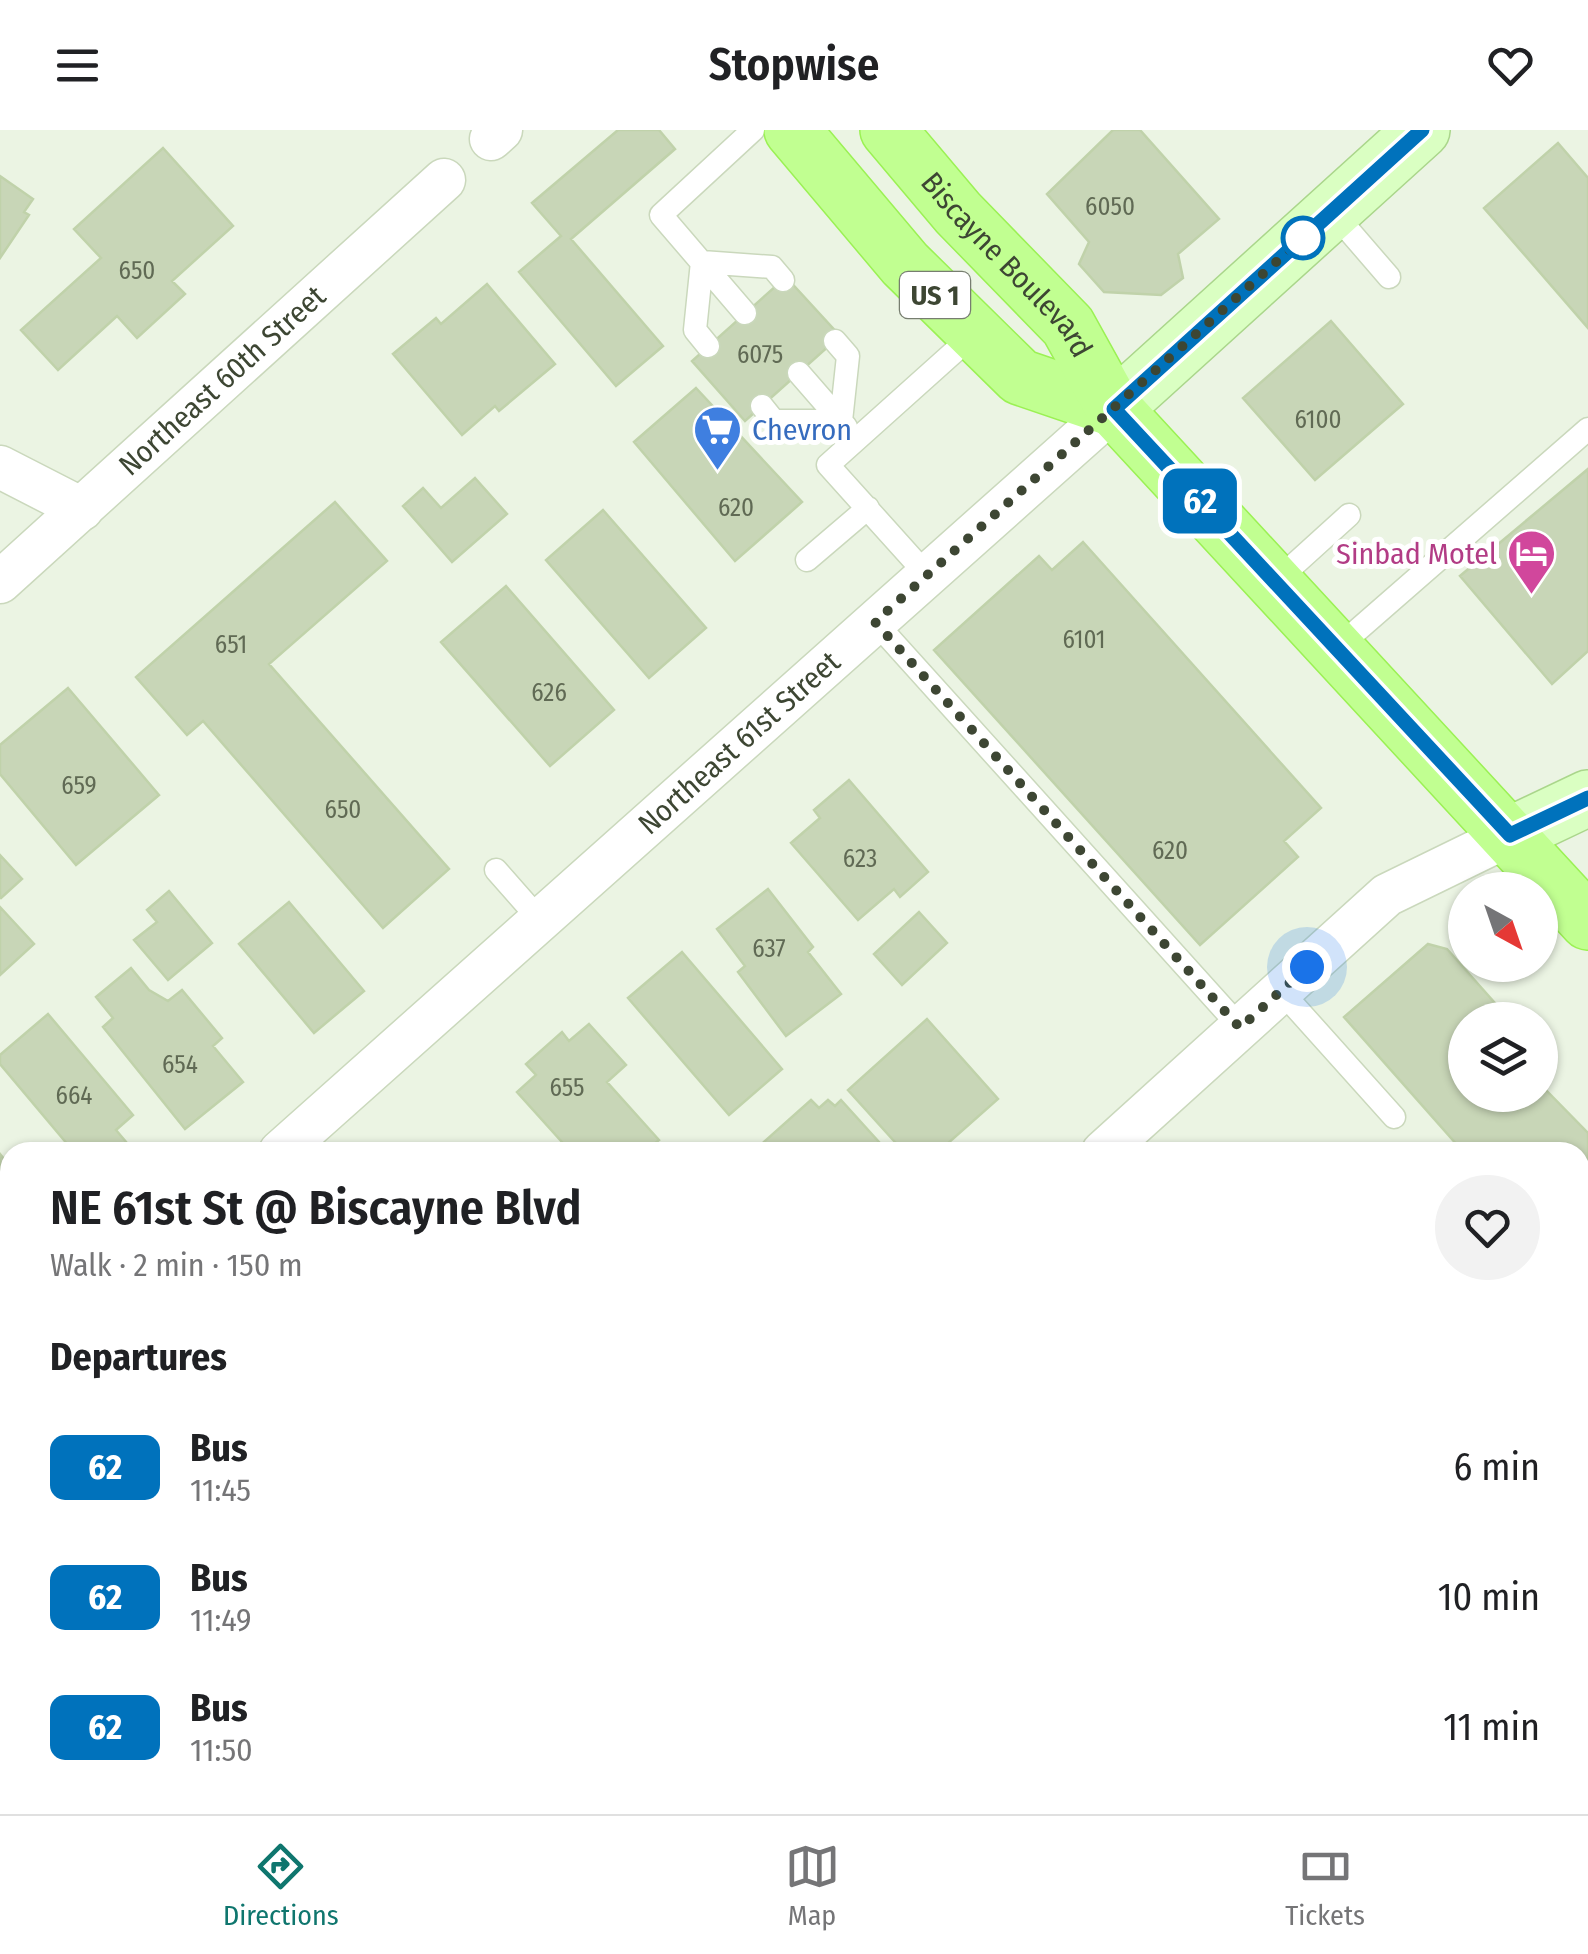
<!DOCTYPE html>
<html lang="en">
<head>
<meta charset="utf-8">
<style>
  :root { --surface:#fff; --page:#f2f2f2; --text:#202124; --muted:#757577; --line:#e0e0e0; --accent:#0f766e }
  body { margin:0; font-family:"Fira Sans Condensed",sans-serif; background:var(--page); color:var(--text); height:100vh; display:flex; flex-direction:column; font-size:38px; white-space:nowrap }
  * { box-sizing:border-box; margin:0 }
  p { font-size:32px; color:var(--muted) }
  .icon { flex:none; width:55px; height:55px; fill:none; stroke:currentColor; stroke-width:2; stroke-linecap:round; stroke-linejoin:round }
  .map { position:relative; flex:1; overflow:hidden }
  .details { position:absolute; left:0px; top:1012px; width:1590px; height:672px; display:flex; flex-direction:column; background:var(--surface); border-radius:30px 30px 0 0; box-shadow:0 2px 8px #0004 }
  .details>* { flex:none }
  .badge { padding:0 20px; border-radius:15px; font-size:35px; line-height:65px }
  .needle { width:65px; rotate:140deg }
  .controls { position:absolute; left:1448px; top:742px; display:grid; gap:20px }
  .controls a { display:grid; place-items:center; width:110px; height:110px; border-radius:50%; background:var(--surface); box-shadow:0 2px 8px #0004; font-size:50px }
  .you { position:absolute; width:50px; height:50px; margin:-25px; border:8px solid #fff; border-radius:50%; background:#1a73e8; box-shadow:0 0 0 15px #1a73e833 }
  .map>.badge { position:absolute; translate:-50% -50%; box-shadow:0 0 0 5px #fff }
  h2 { padding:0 50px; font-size:38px; line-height:90px }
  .round { display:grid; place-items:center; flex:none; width:105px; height:105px; border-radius:52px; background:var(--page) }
  .overview { display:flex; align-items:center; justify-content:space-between; height:170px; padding:0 50px }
  h1 { font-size:48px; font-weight:600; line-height:75px }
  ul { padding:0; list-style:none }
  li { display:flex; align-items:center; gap:30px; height:130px; padding:0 50px }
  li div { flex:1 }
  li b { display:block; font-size:38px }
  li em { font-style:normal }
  li .badge { min-width:110px; font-weight:700; text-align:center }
  header { display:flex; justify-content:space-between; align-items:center; height:130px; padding:0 50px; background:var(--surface); font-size:45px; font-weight:600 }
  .menu { display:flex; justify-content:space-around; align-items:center; height:140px; border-top:2px solid var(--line); background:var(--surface); font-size:28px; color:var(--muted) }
  .menu a { display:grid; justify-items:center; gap:5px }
  .menu .current { color:var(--accent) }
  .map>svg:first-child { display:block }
  .building { fill:#c8d6b7; stroke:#c0d2aa; stroke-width:2.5 }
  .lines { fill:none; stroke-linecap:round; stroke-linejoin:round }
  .service-casing { stroke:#cad8bc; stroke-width:25 }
  .minor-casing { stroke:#cad8bc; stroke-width:45 }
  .secondary-casing { stroke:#aad68b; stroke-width:58 }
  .primary-casing { stroke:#9bf154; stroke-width:58 }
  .service { stroke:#fff; stroke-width:22 }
  .minor { stroke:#fff; stroke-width:42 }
  .secondary { stroke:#daffc2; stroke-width:55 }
  .primary { stroke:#c1ff91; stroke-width:55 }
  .line-casing { stroke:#fff; stroke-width:22 }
  .line { stroke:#0072bc; stroke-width:15 }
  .walk { stroke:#3d4633; stroke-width:10; stroke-dasharray:0 18 }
  .stop-dot { fill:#fff; stroke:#0072bc; stroke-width:5 }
  .labels { text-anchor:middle; stroke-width:10; stroke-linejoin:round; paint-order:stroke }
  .number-label { font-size:25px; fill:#606a54 }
  .shield { fill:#fff; stroke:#777e70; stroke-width:2.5 }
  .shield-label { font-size:28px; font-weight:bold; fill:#3d4633 }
  .street-label { font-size:30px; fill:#3d4633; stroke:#fff }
  .shop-label { font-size:30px; fill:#366cbe; stroke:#fff; text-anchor:start }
  .hotel-label { font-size:30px; fill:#b23c85; stroke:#fff; text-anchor:end }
</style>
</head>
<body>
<header><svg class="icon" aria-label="menu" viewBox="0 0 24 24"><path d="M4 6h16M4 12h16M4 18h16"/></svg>Stopwise<svg class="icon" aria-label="heart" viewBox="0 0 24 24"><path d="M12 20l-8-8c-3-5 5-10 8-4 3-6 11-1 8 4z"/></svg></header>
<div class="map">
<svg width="1588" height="1684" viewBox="0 0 1588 1684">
  <rect width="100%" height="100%" fill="#ebf4e3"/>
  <path class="building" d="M618,0H659L675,19L571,109L663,216L616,256L519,142L561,106L532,73Z
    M1113,0H1140L1219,89L1178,124L1183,148L1161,165L1104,162L1079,134L1089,112L1047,64Z
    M1558,13L1588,48V198L1484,78Z
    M163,18L233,96L172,151L185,164L137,208L117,186L58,240L21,200L101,128L74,99Z
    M0,46L33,69L24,82L29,85L0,128Z
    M786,147L840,206L745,291L692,231Z
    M487,154L555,234L499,281L495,276L462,305L393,224L436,188L441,194Z
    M1331,191L1403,274L1315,350L1243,268Z
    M696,258L802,372L735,431L634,312Z
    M1588,339V521L1552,554L1460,446Z
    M475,348L507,384L452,432L403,376L423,358L441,378Z
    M335,372L387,431L269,534L449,739L383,798L203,591L187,605L136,547Z
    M603,380L706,498L649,548L546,430Z
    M1083,412L1321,678L1284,711L1298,727L1200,815L934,520L1039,426L1052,440Z
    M506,456L614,580L550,636L441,512Z
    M68,558L159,665L76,735L0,644V615Z
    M849,650L928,742L900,767L894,759L858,790L791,713L820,688L814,680Z
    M0,725L22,749L1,768L0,767Z
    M768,759L813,817L808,822L841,864L786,906L738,842L745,836L717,799Z
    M169,761L212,813L168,850L134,810L157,792L147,780Z
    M289,772L364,861L314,903L239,814Z
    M0,777L34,814L0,845Z
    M919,782L947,813L902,855L874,824Z
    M1428,814L1447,819L1510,890H1465V965H1540V954L1588,1003V1182L1580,1173V1022H1451L1458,1016L1344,887Z
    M682,822L782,939L729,985L628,868Z
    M131,838L149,860L168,871L182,860L222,908L213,916L243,952L185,999L103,897L113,888L96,867Z
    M48,884L133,985L116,1000L127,1013L116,1022H74L0,934V925Z
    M927,889L998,969L938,1022H904L848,960Z
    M589,894L626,935L607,952L659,1010L644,1022H571L517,962L536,945L526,934L562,902L569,911Z
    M1540,924L1553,940L1540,952Z
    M811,970L819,978L828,970L835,976L841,970L888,1022H759L756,1019Z
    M0,1024L10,1036V1139L0,1126Z
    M10,1438V1515L0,1524V1446Z
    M130,1675H145L153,1684H120Z
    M764,1675H898L906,1684H764Z"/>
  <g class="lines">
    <defs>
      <path id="service" d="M1332,81L1389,147
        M745,183L661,85L753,0
        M708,216L695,200L702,132L772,137L783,150
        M799,243L846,297
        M762,276L774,291H841L848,226L835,211
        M807,430L868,378
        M927,445L828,335L973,205
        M1275,452L1349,385
        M875,492L1241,898
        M1337,518L1588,299
        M496,740L540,790
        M1281,861L1394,987
        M1073,1680L1077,1684"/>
      <g id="minor">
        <path d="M491,9L501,0"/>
        <path d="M0,337L82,379"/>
        <path id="s1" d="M0,452L444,50"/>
        <path id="s2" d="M280,1022L1114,279"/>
        <path d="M1103,1022L1387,765L1510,705"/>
        <path d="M0,1272L10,1263"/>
        <path d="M1580,1408L1588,1401"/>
        <path d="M352,1684L363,1675"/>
        <path d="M1265,1684L1274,1675"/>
      </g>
      <path id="secondary" d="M1114,279L1422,0
        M1510,705L1588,668"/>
      <g id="primary">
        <path d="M792,0L905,134L1020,247L1114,279"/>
        <path id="s3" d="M888,0L958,83L1068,196L1114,279L1588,792"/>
      </g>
    </defs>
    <use href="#service" class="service-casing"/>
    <use href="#minor" class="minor-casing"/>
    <use href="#secondary" class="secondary-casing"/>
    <use href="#primary" class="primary-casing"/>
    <use href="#service" class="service"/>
    <use href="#minor" class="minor"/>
    <use href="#secondary" class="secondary"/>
    <use href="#primary" class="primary"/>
  </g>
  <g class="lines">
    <defs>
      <path id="line" d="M1422,0L1114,279L1510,705L1588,668"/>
    </defs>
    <use href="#line" class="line-casing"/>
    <use href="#line" class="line"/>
    <path class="walk" d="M1303,108L875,492L1240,898L1307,837"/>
  </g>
  <defs>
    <symbol id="supermarket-pin" viewBox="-11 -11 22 30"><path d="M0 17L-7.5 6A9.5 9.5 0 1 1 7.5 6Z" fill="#3f7fe0" stroke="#fff"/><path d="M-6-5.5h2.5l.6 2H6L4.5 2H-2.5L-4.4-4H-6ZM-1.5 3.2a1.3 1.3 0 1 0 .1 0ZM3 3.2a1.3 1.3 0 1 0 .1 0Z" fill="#fff"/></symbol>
    <symbol id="hotel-pin" viewBox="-11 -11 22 30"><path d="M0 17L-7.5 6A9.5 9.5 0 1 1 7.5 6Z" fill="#d1479c" stroke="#fff"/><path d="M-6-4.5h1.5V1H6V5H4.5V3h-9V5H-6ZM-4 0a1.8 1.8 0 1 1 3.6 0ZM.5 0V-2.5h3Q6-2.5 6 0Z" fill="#fff"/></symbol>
  </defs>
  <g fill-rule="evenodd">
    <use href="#supermarket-pin" x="690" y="272" width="55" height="75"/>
    <use href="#hotel-pin" x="1504" y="396" width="55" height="75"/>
  </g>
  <circle class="stop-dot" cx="1303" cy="108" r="20"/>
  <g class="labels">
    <g class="number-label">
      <text x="1110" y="85">6050</text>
      <text x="137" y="149">650</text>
      <text x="760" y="233">6075</text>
      <text x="1318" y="298">6100</text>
      <text x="736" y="386">620</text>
      <text x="1084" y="518">6101</text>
      <text x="231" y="523">651</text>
      <text x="549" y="571">626</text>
      <text x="79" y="664">659</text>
      <text x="343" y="688">650</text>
      <text x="1170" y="729">620</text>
      <text x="860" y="737">623</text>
      <text x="769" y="827">637</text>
      <text x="180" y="943">654</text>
      <text x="567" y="966">655</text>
      <text x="74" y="974">664</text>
    </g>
    <rect class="shield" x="900" y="142" width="70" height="46" rx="8"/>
    <g class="shield-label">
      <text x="935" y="175">US 1</text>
    </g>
    <g class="street-label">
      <text dy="10" stroke="none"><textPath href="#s3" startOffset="180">Biscayne Boulevard</textPath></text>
      <text dy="10" stroke="none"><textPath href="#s1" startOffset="300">Northeast 60th Street</textPath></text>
      <text dy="10" stroke="none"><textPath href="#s2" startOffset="615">Northeast 61st Street</textPath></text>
    </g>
    <g class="shop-label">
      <text x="752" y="310">Chevron</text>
    </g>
    <g class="hotel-label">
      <text x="1497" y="434">Sinbad Motel</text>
    </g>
  </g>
</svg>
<div class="controls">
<a><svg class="needle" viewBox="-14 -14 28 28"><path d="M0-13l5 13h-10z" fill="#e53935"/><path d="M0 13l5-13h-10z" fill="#757577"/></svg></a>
<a><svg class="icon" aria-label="layers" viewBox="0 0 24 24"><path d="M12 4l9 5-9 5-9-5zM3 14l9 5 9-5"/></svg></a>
</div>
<div class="you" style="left:1307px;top:837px"></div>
<b class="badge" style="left:1200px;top:371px;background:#0072bc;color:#fff">62</b>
<section class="details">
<div class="overview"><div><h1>NE 61st St @ Biscayne Blvd</h1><p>Walk · 2 min · 150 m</p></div><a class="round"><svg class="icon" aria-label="heart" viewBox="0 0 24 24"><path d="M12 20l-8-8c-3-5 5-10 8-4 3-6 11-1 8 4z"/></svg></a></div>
<h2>Departures</h2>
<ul>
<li><span class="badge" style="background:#0072bc;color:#fff">62</span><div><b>Bus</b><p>11:45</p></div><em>6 min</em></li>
<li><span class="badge" style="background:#0072bc;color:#fff">62</span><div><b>Bus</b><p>11:49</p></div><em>10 min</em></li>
<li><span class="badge" style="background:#0072bc;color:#fff">62</span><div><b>Bus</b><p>11:50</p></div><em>11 min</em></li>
</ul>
</section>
</div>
<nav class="menu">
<a class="current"><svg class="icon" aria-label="directions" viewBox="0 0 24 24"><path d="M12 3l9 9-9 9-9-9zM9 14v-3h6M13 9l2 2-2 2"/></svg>Directions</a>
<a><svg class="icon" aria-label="map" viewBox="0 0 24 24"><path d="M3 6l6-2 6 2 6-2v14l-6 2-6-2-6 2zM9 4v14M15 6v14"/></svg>Map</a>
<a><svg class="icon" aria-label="tickets" viewBox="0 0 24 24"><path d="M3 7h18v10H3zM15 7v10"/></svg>Tickets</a>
</nav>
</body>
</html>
